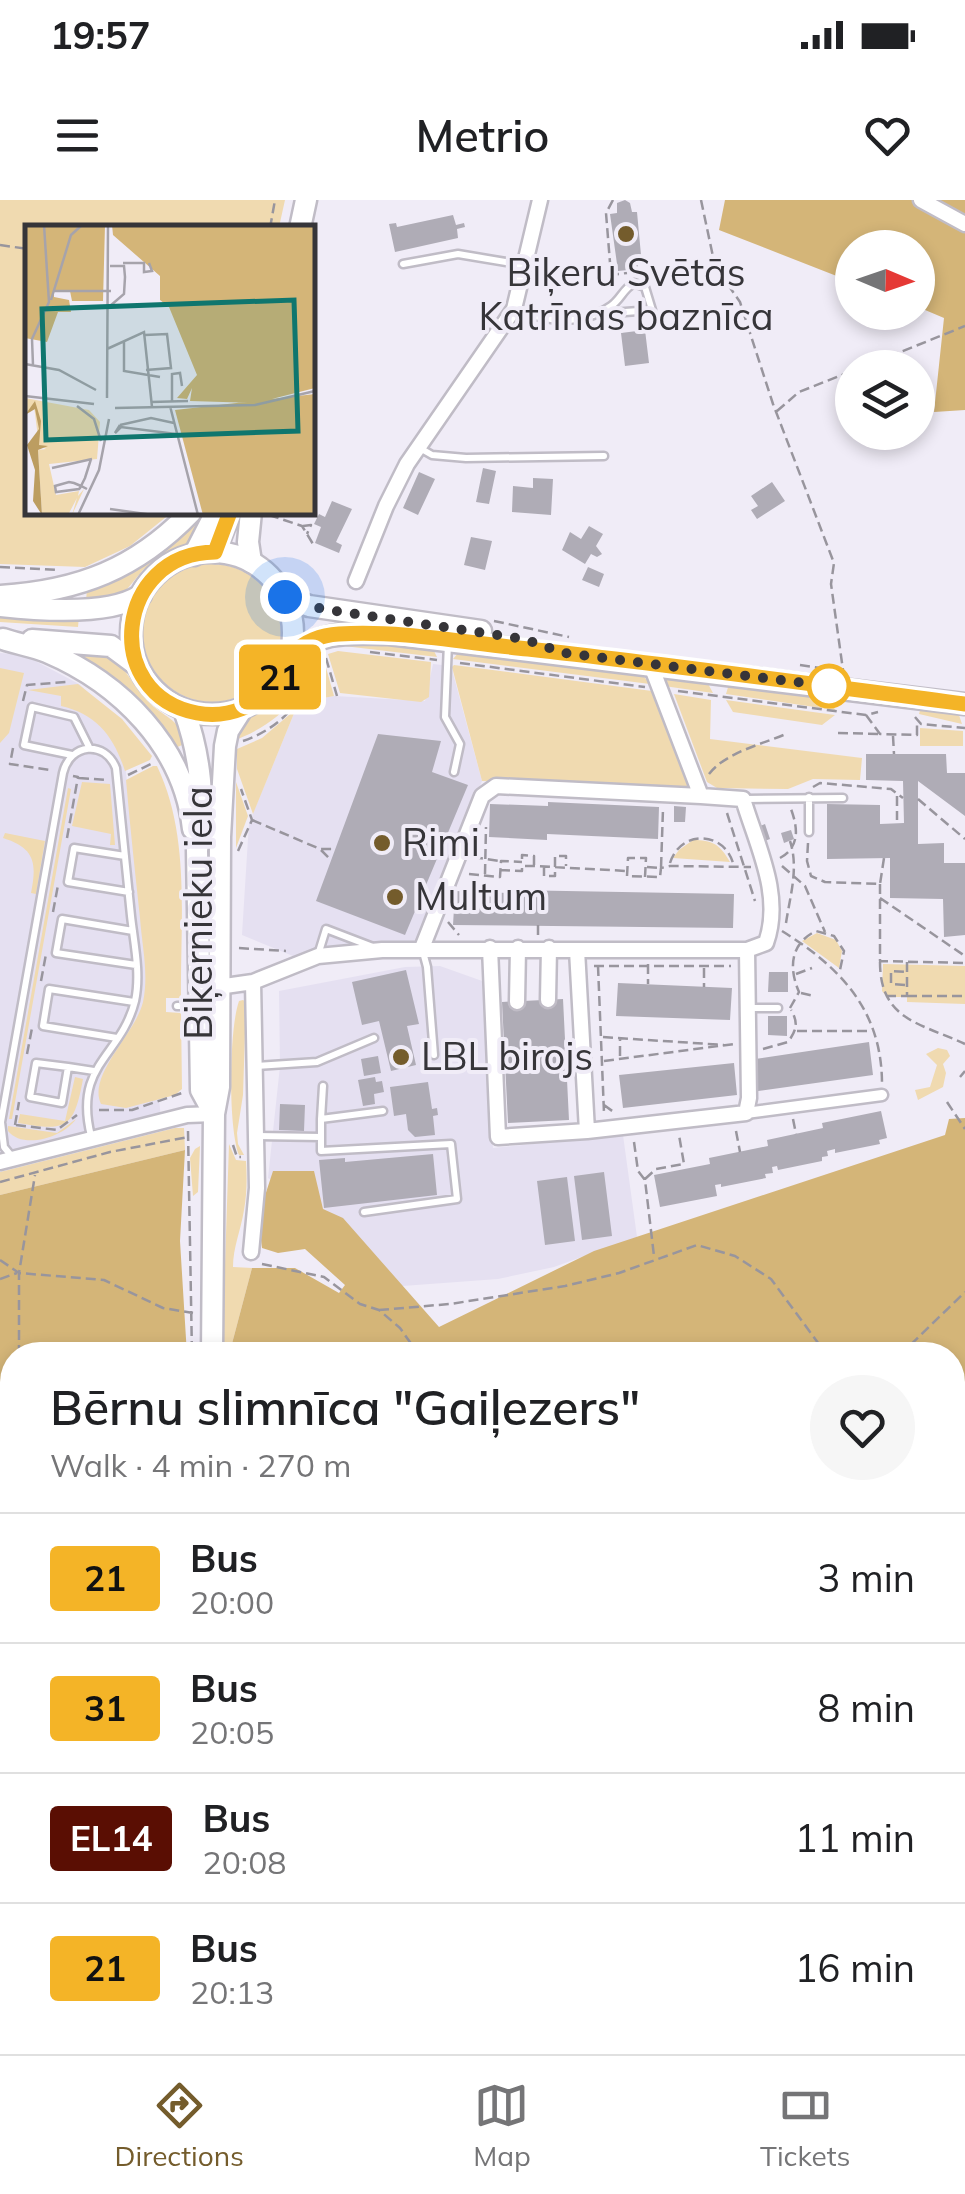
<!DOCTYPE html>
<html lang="en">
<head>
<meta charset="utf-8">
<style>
  :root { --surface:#fff; --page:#f6f6f6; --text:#202124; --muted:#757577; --line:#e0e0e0; --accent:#745c2c }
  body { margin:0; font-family:Mulish,sans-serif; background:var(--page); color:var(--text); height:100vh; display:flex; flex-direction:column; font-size:38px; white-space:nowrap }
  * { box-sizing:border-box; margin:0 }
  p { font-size:32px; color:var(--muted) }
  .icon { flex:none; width:55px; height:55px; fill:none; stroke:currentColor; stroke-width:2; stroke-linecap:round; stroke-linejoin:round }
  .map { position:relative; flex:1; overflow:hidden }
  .side { position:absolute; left:0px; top:1142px; width:965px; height:712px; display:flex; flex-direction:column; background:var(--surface); border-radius:40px 40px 0 0; box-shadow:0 5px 15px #0003 }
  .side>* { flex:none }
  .badge { padding:0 20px; border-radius:8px; font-size:35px; line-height:65px }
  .needle { width:65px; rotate:92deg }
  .buttons { position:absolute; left:835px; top:30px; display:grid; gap:20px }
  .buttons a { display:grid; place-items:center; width:100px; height:100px; border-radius:50%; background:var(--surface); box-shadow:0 5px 15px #0003; font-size:50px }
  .you { position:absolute; width:50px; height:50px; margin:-25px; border:8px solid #fff; border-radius:50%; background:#1a73e8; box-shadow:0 0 0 15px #1a73e833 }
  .map>.badge { position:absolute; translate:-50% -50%; box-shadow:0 0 0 5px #fff }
  .round { display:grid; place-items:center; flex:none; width:105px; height:105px; border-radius:52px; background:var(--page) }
  .overview { display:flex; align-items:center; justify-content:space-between; height:170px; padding:0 50px }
  h1 { font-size:48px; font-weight:600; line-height:75px }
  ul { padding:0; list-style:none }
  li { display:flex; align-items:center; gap:30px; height:130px; padding:0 50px; border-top:2px solid var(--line) }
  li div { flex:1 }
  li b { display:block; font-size:38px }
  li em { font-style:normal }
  li .badge { min-width:110px; font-weight:700; text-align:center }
  .status { display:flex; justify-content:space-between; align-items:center; height:70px; padding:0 50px; background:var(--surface); direction:ltr }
  .status svg { height:28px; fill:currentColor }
  header { display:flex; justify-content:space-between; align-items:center; height:130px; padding:0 50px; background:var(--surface); font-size:45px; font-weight:600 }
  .tabs { display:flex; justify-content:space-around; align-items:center; height:140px; border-top:2px solid var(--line); background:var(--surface); font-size:28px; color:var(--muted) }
  .tabs a { display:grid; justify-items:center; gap:5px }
  .tabs .active { color:var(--accent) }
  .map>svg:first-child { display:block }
  .built { fill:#e5e0f1 }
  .green { fill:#f0dab0 }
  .forest { fill:#d4b578 }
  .building { fill:#afacb6 }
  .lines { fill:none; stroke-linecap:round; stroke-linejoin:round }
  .service-casing { stroke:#c0bcc6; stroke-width:11 }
  .pedestrian-casing { stroke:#c0bcc6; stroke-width:15 }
  .minor-casing { stroke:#c0bcc6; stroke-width:19 }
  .secondary-casing { stroke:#c0bcc6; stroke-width:25 }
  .primary-casing { stroke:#c0bcc6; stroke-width:25 }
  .path { stroke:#98959d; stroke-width:2.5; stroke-dasharray:10 5; stroke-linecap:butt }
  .service { stroke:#fff; stroke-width:6 }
  .pedestrian { stroke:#fff; stroke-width:10 }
  .minor { stroke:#fff; stroke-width:14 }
  .secondary { stroke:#fff; stroke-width:20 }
  .primary { stroke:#fff; stroke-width:20 }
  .line-casing { stroke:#fff; stroke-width:22 }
  .line { stroke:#f4b427; stroke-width:15 }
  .walk { stroke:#363539; stroke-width:10; stroke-dasharray:0 18 }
  .poi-dot { fill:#745c2c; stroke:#f0ecf7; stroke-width:4 }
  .stop-dot { fill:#fff; stroke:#f4b427; stroke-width:5 }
  .labels { text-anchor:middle; stroke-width:8; stroke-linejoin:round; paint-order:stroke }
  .poi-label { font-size:38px; fill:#363539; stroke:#f0ecf7; text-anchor:start }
  .street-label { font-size:38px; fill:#363539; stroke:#f0ecf7 }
  .inset-road { fill:none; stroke:#a6a3ab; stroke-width:2.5 }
  .view { fill:#0f766e; fill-opacity:0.15; stroke:#0f766e; stroke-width:5 }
  .inset-edge { fill:none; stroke:#363539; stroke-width:5 }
</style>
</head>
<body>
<div class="status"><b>19:57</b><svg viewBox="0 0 49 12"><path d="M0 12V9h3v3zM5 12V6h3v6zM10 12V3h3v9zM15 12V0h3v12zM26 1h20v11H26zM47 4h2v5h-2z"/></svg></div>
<header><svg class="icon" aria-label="menu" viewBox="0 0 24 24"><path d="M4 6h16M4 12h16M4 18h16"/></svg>Metrio<svg class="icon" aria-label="heart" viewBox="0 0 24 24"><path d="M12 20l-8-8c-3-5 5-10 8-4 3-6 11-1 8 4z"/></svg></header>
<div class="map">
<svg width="965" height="1854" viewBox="0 0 965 1854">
  <rect width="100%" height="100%" fill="#f0ecf7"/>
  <path class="built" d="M0,453L24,455L79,484L121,523L162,928L0,970Z
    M433,464L451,466L482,581L416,744L293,756L242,735L249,623L295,511L313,500L334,496L425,501Z
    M440,766L485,782L493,948L623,935L637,1037L554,1067L498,1079L389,1087L316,1005L268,978L280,866L279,791L405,767Z"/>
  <path class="green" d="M0,0H285L279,27L28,28V312L171,313L130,346L85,367L0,364Z
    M201,313H212L196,341L162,356L143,370L123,394L86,401L87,389L169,344Z
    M143 433a69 69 0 1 1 138 0a69 69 0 1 1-138 0Z
    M0,412L79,416L78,427L0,422Z
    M334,439L432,447L437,457L327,444Z
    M317,444C307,496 279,524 230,542L243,521L276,501L292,483L302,460Z
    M85,449C120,450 124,474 144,497C162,518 173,513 189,542L173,549L84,462Z
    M338,451L431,462L429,497L421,502L340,493L328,454Z
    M459,452L640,472L650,484L453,459Z
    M323,457L334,496L313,500L295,511L253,614L237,569V549L262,538L296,509Z
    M454,465L652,491L688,586L685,588L482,581L452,467Z
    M0,468L24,473L9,533L0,543Z
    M666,476L706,480L713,493L664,486Z
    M78,484L122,519L152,556L150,560L125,571C114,537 97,514 61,506V496L28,490Z
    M729,484L825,495L831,499L835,510L726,494Z
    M674,494L711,500L710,539L862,558L860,580L813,579L788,589L717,588L707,582Z
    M726,500L835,515L822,525L733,512Z
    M921,507L958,512L962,524L919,514Z
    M920,528L963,531V546H920Z
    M153,566H157C191,637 180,722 181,798H166V812L181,813L182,889L175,895L126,908L101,904C87,875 136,833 143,802C149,774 142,746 140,718C135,672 130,626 126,580Z
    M82,582L110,584L115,645H110L111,634L72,626Z
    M236,582L248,616L236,648Z
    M68,588L71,589L12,919H9Z
    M5,633L45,641L36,694L31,693C37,663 35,648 3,638Z
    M693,640C712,640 720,644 730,662L673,658L679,650Z
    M817,733L836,740L842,751L839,768L802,741Z
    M883,764L965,766V804L907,802V797H887L882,791Z
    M243,800L246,802L243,895L237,933L238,944L244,955H239C228,928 229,829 239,801Z
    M938,848L947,850L950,856L943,864L946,873L943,887L918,900L915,890L930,887L937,865L926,854Z
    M75,877L83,879C74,928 67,932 18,923L20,914L65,921Z
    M76,919C64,937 23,950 8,931V926L57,933Z
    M175,928H184L185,950L0,995V972Z
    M229,944L236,960L246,961C247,977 247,994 244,1010C241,1030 233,1047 233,1067L252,1068L229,1155H222Z
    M200,946L198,992L193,996L190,958L195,949Z"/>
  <path class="forest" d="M725,0H965V210L934,212L944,118L918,107V48H852V82L719,30Z
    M965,918V1854H282L279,1843L952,1842V1155H229L252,1068H295L339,1093L345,1085L305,1049L278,1053L262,1048L258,1017L273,971H314L323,1009L343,1018L439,1127L594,1051L945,935L949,919Z
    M185,950L180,1041L187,1155H12V1842L241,1843L243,1854H0V995Z"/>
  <path class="building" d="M625,0L630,3L632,12H637L641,55H637L638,69L618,71L610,14L617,13V3Z
    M453,15L456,25L464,23L465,27L457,29L458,38L395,52L389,24L396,23L397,27Z
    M645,130L649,163L625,166L621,133Z
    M483,268L496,271L489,304L476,302Z
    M419,272L435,279L418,315L403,308Z
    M533,278L553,279L551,315L512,312L513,286L533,288Z
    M772,282L785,301L757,319L751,310L758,306L751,296Z
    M332,301L352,309L336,342L342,345L339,353L315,343L321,327L314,324L319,314L325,317Z
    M589,326L603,334L596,346L602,354L597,357L591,354L585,364L562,350L570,332L581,339Z
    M471,337L492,341L485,370L464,365Z
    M588,367L604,374L599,387L582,380Z
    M378,534L441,541L432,572L468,585L405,735L316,701Z
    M866,554H946L947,573H965V616L918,581V644L944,643V663H965V735L944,737L943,699L890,698V658L827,659V604L880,605V624L904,623L903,581L866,580Z
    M548,602L659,607L658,639L547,634V640L489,637L490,604L548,606Z
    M674,606L686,607L685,622H674Z
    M765,624L770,639L762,642L757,627Z
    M791,630L794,639L784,643L781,633Z
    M510,690L734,694L733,728L453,725L455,691L509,693Z
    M406,770L419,824L407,826L416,865L391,871L379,821L362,825L352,782Z
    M769,772H788V792H768Z
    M618,783L732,788L730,820L616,816Z
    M563,799L569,920L508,923L502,802Z
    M768,816H787V836L768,835Z
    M869,842L873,875L758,891L755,859Z
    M378,856L381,873L364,876L361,859Z
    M734,863L737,895L623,908L619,875Z
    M375,877L376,882L382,881L384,892L374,894L375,904L363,906L358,880Z
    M428,882L432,909L437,908L438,915L433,916L435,935L415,937L408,930L406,914L394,916L390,887Z
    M280,904L305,905L304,931L279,930Z
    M881,911L887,938L879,940L880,944L835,953V949L827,951L828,956L822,957V961L778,970L777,966L772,967L773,973L765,974L766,978L721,987V984L715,985L717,996L660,1007L654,975L710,964L709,958L768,946L767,940L823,928L822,923Z
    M433,954L437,995L324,1008L319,960L345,958V962Z
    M604,972L612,1036L582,1040L574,976Z
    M567,977L575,1041L545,1045L537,981Z"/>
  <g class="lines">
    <defs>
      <path id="service" d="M403,64L458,54L524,65
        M515,109C545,122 582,126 611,106C621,99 623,89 634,83L645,87L652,110L598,114
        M418,247L432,255L466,258L604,256
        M448,443L445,517L460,544L454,572
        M72,555L24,545L32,507L74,517L89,547
        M745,599L843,598
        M809,632V597
        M125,656L74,648L68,682L129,692
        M133,731L62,719L56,753L136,765
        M423,752L427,767L434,855
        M318,755L326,729L373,747
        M177,806H198
        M749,808H778
        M117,838L43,826L49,789L134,802
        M256,866L317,862L374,838
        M68,867L36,863L30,897L62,903L68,867L94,871
        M321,919L323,886
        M257,936L321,937V951L451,944L457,999L364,1012
        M321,937V919L383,911
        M13,958L4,947L1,922L63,573C70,543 105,540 116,568C121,617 126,667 131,716C134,743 141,774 135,801C121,857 73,864 91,936"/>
      <path id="pedestrian" d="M746,913L882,895"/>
      <path id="minor" d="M921,0L965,24
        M356,381L386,306L407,264L514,109L540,0
        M422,748L482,596L496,586L701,596
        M490,748L498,937L587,931L746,913L749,898L747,750
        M577,750L587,931
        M218,787L253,782L318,756L382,750H747L766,743C783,695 757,646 743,599L701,596L650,463
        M548,800L549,748
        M517,802L518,748
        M0,962L187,915L214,914
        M251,1052L257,988L253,782"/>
      <path id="secondary" d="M300,28L306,0
        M215,352L230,312
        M194,355L216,312
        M251,362L248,342L251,312"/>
      <path id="primary" d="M131 433a81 81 0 1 1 162 0a81 81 0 1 1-162 0Z
        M0,396C79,391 136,369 191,312
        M285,397L309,406L481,431
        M1,406C38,410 110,416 141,395
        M3,439C17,444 33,446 47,452C120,483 184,546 193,629
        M32,440L111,446L138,466
        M290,457C323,429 348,434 389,434L965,504
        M184,510C200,554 206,604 197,650L201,890L214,914
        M212,1155L214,914L219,887L220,637L225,546L228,531L242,509
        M265,1842L267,1854"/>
    </defs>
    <use href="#service" class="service-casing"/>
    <use href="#pedestrian" class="pedestrian-casing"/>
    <use href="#minor" class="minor-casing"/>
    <use href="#secondary" class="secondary-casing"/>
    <use href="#primary" class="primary-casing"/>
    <path class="path" d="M613,0L606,13L611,75L627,73
      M701,0L715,66L740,102L773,204L834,363L831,384L843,470
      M270,28L275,0
      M0,45L28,49
      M861,168L965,126
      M777,211L799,192L852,171
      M269,315L302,326L313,344
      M303,326L311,325L307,334
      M0,367L58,370
      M494,421L569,437
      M370,452L437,460
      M326,458L337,496
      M460,463L645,487
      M800,465L827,469
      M678,491L866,515L878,512
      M23,501L27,485L67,482
      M866,515L880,534L917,535V521
      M915,517L921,524L965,528
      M838,533L879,534
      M893,536L894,554
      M243,541C281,528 304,501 316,463
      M13,548L10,564L50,570
      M709,574C725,553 762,544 786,534
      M128,575L153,563
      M79,578L106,580
      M813,587L820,583L891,589L903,598
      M897,596V620
      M918,599L965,639
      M727,613L755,701
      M252,620L320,649H335
      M67,638L78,577L73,576
      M808,643L807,661L811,676L825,682L880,684L884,658
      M321,650L331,660
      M238,651L252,620L241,589
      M473,657L499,661
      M780,658C800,647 798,628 791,609
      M522,659V655L534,656V666
      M670,663C681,628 727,631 734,667
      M544,666V676H555V656H566V666
      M782,666L805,686L825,732
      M647,667L661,668L663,609
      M500,670L522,671V666H534L627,671
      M469,674L500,677L501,661L522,662
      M485,674L486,627
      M645,677L646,658H628L627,676L660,677L661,668L670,666L751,667
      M880,684V761L965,763
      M880,698L965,756
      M53,712L58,685
      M448,722L459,735
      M786,723C790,696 799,668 790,641
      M538,725V738
      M782,731C840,767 882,810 882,884
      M239,748L286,751
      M880,762C880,820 920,823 965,844
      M648,764V784
      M594,766H731
      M598,766L604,913
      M704,768V787
      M796,774L812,768
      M41,781L46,754
      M905,785L891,784V771L906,772
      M801,793L814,796
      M886,796H907V761
      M907,796H965
      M790,808L799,792C788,767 791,743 816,731L834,736L844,751L840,770
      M797,831H869
      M603,837L724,845
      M763,849L788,842C796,831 799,823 791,810
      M27,854L32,828
      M620,856V839
      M604,861L734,844
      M960,877L965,871
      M947,902L965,929
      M604,905L615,913
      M99,910H132L182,893
      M793,919L796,934
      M15,925L19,902
      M16,925L57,930L77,915
      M188,931L192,1155
      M736,931L740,952
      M634,942L638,971L645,980L654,1056
      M233,945L237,957H241
      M645,979L656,969L684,964L679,935
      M0,982L110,952L188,937
      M0,1060L19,1073L104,1080L163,1108L193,1113
      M262,1064L324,1077L360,1104L379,1110L400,1128L419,1155
      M0,1079L17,1073
      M379,1110L450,1104L565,1086L619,1073L697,1045L735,1056L771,1079L827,1155
      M19,1155V1073L35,975
      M900,1155L965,1092
      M952,1323L965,1340
      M952,1374L965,1378
      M952,1497L965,1488
      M0,1533L12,1534
      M11,1534L12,1486
      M952,1704L965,1695
      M0,1706L12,1709
      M786,1842L791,1854
      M894,1842L906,1854"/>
    <use href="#service" class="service"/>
    <use href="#pedestrian" class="pedestrian"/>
    <use href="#minor" class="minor"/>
    <use href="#secondary" class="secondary"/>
    <use href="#primary" class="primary"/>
  </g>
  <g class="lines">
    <defs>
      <path id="line" d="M230,312L215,352C115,353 100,495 197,513C228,519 259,506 278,481C284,473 286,462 292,455C303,441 322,435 339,434C401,430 466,443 528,449C674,465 819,485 965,504"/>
    </defs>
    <use href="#line" class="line-casing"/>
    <use href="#line" class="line"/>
    <path class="walk" d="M285,397L322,409L524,439L564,453L844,488L829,486"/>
  </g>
  <g class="poi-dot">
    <circle cx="626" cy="34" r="10"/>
    <circle cx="382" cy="643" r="10"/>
    <circle cx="395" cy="697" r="10"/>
    <circle cx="401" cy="857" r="10"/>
  </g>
  <circle class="stop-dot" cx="829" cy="486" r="20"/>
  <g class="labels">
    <g class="poi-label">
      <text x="626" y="86" text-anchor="middle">Biķeru Svētās<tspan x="626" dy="44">Katrīnas baznīca</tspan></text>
      <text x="402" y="656">Rimi</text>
      <text x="415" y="710">Multum</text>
      <text x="421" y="870">LBL birojs</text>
    </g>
    <g class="street-label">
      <text transform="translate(199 713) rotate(-90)" y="13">Biķernieku iela</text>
    </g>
  </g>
  <g transform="translate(25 25)">
    <rect width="290" height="290" fill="#f0ecf7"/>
    <path d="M0,173L64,185L75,197L72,234L24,239L31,270L54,266L53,271L59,264L47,290L52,273L43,290H17L13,225L21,224L14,220L9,181L0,189Z" fill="#f0dab0"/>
    <path d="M0,0H80L78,76H47L45,66L29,65V72L44,75L46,87H33L22,117L0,113ZM87,0H290V163L231,178L165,176L167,163L162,174L152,173L172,150L144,82L135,75V51L88,10ZM290,169V290H178L150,185Z" fill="#d4b578"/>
    <path d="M10,176L16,196L14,220L23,221L13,225L17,290L8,276L10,245L2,220L14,204L10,184L0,190Z" fill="#bc9d61"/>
    <path class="inset-road" d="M98,38H119V47L127,46L124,38M85,41H99L100,52L99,69L85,81M29,66H86M26,75L46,10L57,0M120,110L142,109L146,143L121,145M99,117V146L135,152M82,124L119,107L127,182M0,139L34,145L71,165M8,140L7,114L24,77L19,0M0,171L69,179M82,173L83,0M147,176V149L155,148L157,161M126,177L163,176M52,181L69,194L76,216M145,181L173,290M90,183L230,180L290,166M95,200L90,208L96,202L151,209M95,200L126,193L149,198M27,243L67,234M62,264L56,261L49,258L44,257L30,261L31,267L54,264L55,263L60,253L66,234M85,284L128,290M53,290L74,245L84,194"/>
    <path class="view" d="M269,75L273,206L21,215L17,84Z"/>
    <rect width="290" height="290" class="inset-edge"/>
  </g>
</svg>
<div class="buttons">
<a><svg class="needle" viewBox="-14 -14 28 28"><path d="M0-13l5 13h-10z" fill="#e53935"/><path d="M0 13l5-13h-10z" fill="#757577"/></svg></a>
<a><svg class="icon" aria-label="layers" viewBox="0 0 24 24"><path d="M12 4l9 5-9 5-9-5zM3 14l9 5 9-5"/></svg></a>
</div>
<div class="you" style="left:285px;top:397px"></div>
<b class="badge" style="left:280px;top:477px;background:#f4b427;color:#111">21</b>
<section class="side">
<div class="overview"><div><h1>Bērnu slimnīca &quot;Gaiļezers&quot;</h1><p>Walk · 4 min · 270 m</p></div><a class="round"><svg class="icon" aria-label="heart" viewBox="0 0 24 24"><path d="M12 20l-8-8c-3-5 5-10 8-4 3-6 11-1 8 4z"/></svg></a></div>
<ul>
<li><span class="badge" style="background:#f4b427;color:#111">21</span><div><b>Bus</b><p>20:00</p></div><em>3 min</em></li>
<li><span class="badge" style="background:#f4b427;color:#111">31</span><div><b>Bus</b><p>20:05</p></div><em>8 min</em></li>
<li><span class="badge" style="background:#5a0e03;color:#fff">EL14</span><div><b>Bus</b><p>20:08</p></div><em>11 min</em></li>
<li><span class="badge" style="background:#f4b427;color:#111">21</span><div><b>Bus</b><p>20:13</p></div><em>16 min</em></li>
</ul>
</section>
</div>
<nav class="tabs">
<a class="active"><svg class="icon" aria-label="directions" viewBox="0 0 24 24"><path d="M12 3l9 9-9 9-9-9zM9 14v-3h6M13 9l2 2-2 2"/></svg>Directions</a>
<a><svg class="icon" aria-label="map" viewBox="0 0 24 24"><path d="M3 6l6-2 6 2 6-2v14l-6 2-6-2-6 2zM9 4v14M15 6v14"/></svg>Map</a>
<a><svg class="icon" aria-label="tickets" viewBox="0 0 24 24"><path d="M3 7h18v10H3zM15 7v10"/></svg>Tickets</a>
</nav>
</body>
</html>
